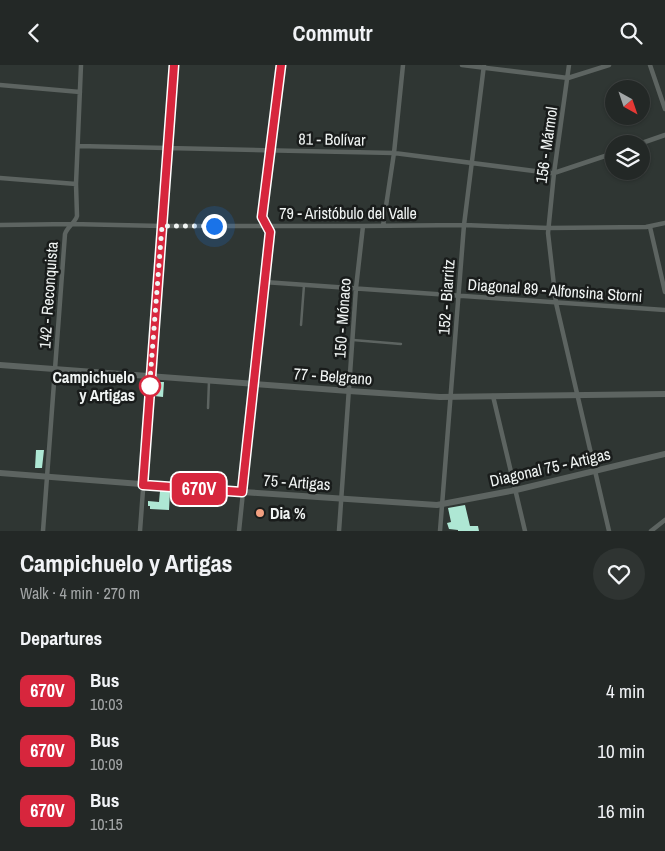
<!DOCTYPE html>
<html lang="en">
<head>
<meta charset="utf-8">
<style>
  :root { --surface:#232826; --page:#2f3432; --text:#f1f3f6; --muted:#a3a6a7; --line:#404443 }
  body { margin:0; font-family:"Archivo Narrow",sans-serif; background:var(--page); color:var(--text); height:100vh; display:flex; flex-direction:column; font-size:19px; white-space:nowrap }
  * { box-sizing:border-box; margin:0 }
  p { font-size:16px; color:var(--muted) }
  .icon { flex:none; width:28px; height:28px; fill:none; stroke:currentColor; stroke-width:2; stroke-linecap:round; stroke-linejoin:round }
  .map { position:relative; height:466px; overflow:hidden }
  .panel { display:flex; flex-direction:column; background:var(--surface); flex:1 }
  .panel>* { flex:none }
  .badge { padding:0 10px; border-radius:8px; font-size:18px; line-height:32px }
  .needle { width:32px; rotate:140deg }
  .fabs { position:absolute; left:605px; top:15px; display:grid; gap:10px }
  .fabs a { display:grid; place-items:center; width:45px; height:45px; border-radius:50%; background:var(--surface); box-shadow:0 1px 4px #0004,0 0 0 1px var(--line); font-size:25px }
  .you { position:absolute; width:25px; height:25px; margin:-12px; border:4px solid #fff; border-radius:50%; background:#1a73e8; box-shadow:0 0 0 8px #1a73e833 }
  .map>.badge { position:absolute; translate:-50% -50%; box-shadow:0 0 0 2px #fff }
  h2 { padding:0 20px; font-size:19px; line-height:45px }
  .round { display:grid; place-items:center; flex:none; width:52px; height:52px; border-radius:26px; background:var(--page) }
  .headline { display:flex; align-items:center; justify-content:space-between; height:85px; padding:0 20px }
  h1 { font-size:24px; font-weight:800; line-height:38px }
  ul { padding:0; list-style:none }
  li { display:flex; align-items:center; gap:15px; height:60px; padding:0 20px }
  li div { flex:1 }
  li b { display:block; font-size:19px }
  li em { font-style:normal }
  li .badge { min-width:55px; font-weight:700; text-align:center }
  header { display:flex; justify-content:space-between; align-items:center; height:65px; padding:0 20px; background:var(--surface); font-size:22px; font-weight:800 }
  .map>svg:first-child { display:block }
  .building { fill:#aee7d4 }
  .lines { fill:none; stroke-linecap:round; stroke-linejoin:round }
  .lane { stroke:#5d6461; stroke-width:2.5 }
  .street { stroke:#5d6461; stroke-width:4.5 }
  .secondary { stroke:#5d6461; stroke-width:6 }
  .line-casing { stroke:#fff; stroke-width:11 }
  .line { stroke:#d7263d; stroke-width:8 }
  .walk { stroke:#f1f5f4; stroke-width:5; stroke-dasharray:0 9 }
  .stop-dot { fill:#fff; stroke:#d7263d; stroke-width:2.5 }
  .poi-dot { fill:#f2a080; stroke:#191c1b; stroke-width:2 }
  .labels { text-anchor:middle; stroke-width:5; stroke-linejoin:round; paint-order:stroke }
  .street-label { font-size:16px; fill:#f1f5f4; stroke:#191c1b }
  .stop-label { font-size:16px; font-weight:bold; fill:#f1f5f4; stroke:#191c1b; text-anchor:end }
  .poi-label { font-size:16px; font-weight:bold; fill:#f1f5f4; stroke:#191c1b; text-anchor:start }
</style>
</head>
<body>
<header><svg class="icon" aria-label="back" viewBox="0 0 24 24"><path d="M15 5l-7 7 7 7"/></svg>Commutr<svg class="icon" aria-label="search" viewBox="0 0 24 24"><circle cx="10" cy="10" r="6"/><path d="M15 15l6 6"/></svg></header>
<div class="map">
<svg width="665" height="466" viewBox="0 0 665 466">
  <rect width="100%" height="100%" fill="#2f3633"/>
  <path class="building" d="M155,317H164L163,332L154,331Z
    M36,385H44L42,403H35Z
    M160,426H170L169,445L150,444V441H148V436L159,437Z
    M465,440L470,461H478L479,466H458V465L449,464L447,458L451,457L448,443Z"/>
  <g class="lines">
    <path class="lane" d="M301,260L304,220
      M353,275L401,279
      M208,343L209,316"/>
    <path class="street" d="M462,0L568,13L609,0
      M569,0L554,108L548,168L556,238L609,466
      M650,0L665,44
      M0,20L80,27
      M639,79L665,70
      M78,81L394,88L550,108H554L614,88
      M0,113L76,119
      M0,160L71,159L162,161H363L464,160L548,163L646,162L665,158
      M383,161L394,88L403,0
      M650,162L665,227
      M264,217L665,245
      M493,331L525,466
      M43,466L65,169C67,162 75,158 77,151L76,119L81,0
      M140,466L174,0
      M239,466L270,167L262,152L281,0
      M339,466L356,223L363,161
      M440,466L464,160L484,0
      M651,466L665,455"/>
    <path class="secondary" d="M0,300L349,326L440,332L665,329
      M0,408L243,427L437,440L516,425L665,389"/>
  </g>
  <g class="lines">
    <defs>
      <path id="line" d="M174,0L143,420L242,427L270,167L262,152L281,0"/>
    </defs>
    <use href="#line" class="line-casing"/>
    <use href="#line" class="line"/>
    <path class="walk" d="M150,321L149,328L162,161H214"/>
  </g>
  <circle class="stop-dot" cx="150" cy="321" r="10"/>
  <circle class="poi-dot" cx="260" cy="448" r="5"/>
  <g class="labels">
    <g class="street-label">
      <text transform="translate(332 74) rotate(1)" y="6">81 - Bolívar</text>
      <text transform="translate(546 80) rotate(-82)" y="6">156 - Mármol</text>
      <text x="348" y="154">79 - Aristóbulo del Valle</text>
      <text transform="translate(555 225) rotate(4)" y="6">Diagonal 89 - Alfonsina Storni</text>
      <text transform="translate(48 230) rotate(-86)" y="6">142 - Reconquista</text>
      <text transform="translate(446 232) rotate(-86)" y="6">152 - Biarritz</text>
      <text transform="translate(342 253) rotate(-86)" y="6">150 - Mónaco</text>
      <text transform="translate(333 311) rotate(4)" y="6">77 - Belgrano</text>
      <text transform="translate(550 402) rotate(-13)" y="6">Diagonal 75 - Artigas</text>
      <text transform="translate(297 417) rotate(4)" y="6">75 - Artigas</text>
    </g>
    <g class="stop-label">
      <text x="135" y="318">Campichuelo<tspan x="135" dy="18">y Artigas</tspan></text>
    </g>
    <g class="poi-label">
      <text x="270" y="454">Dia %</text>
    </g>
  </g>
</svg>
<div class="fabs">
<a><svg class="needle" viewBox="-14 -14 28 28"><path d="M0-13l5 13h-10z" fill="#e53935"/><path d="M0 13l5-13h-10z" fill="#a3a6a7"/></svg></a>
<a><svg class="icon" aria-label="layers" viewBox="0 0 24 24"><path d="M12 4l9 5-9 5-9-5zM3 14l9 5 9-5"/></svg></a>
</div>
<div class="you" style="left:214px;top:161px"></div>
<b class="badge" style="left:199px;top:424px;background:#d7263d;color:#fff">670V</b>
</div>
<section class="panel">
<div class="headline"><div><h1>Campichuelo y Artigas</h1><p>Walk · 4 min · 270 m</p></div><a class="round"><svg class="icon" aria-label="heart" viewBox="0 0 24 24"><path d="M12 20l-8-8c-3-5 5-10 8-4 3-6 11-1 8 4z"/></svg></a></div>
<h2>Departures</h2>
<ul>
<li><span class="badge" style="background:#d7263d;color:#fff">670V</span><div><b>Bus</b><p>10:03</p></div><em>4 min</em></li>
<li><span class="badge" style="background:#d7263d;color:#fff">670V</span><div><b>Bus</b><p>10:09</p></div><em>10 min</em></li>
<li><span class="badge" style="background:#d7263d;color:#fff">670V</span><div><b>Bus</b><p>10:15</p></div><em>16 min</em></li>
</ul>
</section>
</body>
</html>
